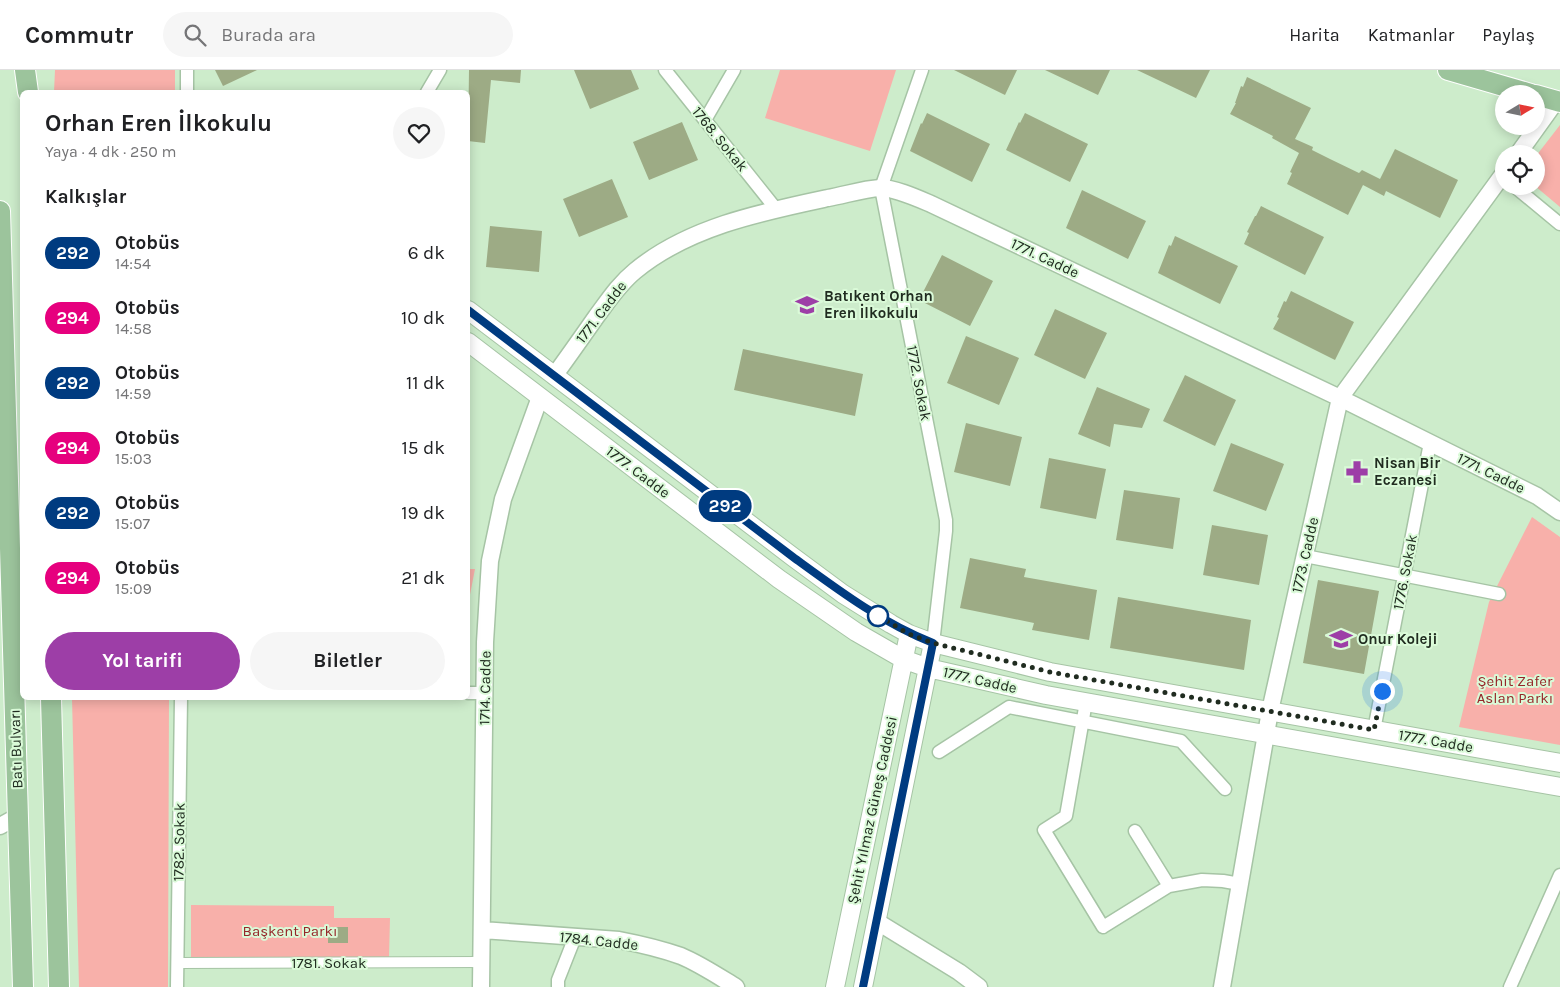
<!DOCTYPE html>
<html lang="tr">
<head>
<meta charset="utf-8">
<style>
  :root { --surface:#fff; --page:#f6f6f6; --text:#202124; --muted:#757577; --line:#e0e0e0; --accent:#9d3ea7 }
  body { margin:0; font-family:Karla,sans-serif; background:var(--page); color:var(--text); height:100vh; display:flex; flex-direction:column; font-size:19px; white-space:nowrap }
  * { box-sizing:border-box; margin:0 }
  p { font-size:16px; color:var(--muted) }
  .icon { flex:none; width:28px; height:28px; fill:none; stroke:currentColor; stroke-width:2; stroke-linecap:round; stroke-linejoin:round }
  .map { position:relative; flex:1; overflow:hidden }
  .sheet { position:absolute; left:20px; top:20px; width:450px; height:610px; display:flex; flex-direction:column; background:var(--surface); border-radius:8px; box-shadow:0 2px 12px #0003 }
  .sheet>* { flex:none }
  .badge { padding:0 10px; border-radius:16px; font-size:18px; line-height:32px }
  .needle { width:32px; rotate:80deg }
  .fabs { position:absolute; left:1495px; top:15px; display:grid; gap:10px }
  .fabs a { display:grid; place-items:center; width:50px; height:50px; border-radius:50%; background:var(--surface); box-shadow:0 2px 12px #0003; font-size:25px }
  .you { position:absolute; width:25px; height:25px; margin:-12px; border:4px solid #fff; border-radius:50%; background:#1a73e8; box-shadow:0 0 0 8px #1a73e833 }
  .map>.badge { position:absolute; translate:-50% -50%; box-shadow:0 0 0 2px #fff }
  h2 { padding:0 25px; font-size:19px; line-height:45px }
  .round { display:grid; place-items:center; flex:none; width:52px; height:52px; border-radius:26px; background:var(--page) }
  .summary { display:flex; align-items:center; justify-content:space-between; height:85px; padding:0 25px }
  h1 { font-size:24px; font-weight:700; line-height:38px }
  .action { display:flex; gap:10px; margin-top:auto; padding:10px 25px }
  .action a { flex:1; height:58px; border-radius:30px; background:var(--accent); color:#fff; font-size:20px; font-weight:700; line-height:58px; text-align:center }
  .action a+a { background:var(--page); color:var(--text) }
  ul { padding:0; list-style:none }
  li { display:flex; align-items:center; gap:15px; height:65px; padding:0 25px }
  li div { flex:1 }
  li b { display:block; font-size:19px }
  li em { font-style:normal }
  li .badge { min-width:55px; font-weight:700; text-align:center }
  header { display:flex; align-items:center; gap:30px; box-sizing:border-box; height:70px; padding:0 25px; background:var(--surface); border-bottom:1px solid var(--line) }
  header strong { font-size:24px }
  nav { display:flex; gap:28px; margin-inline-start:auto; font-size:18px }
  .search { width:350px; height:45px; background:var(--page); display:flex; align-items:center; gap:12px; box-sizing:border-box; padding:0 18px; border-radius:28px; color:var(--muted); font-size:19px }
  .map>svg:first-child { display:block }
  .green { fill:#f8b0aa }
  .building { fill:#9dab85 }
  .lines { fill:none; stroke-linecap:round; stroke-linejoin:round }
  .pedestrian-casing { stroke:#a6c4a5; stroke-width:12 }
  .minor-casing { stroke:#a6c4a5; stroke-width:15 }
  .tertiary-casing { stroke:#a6c4a5; stroke-width:19 }
  .secondary-casing { stroke:#a6c4a5; stroke-width:20 }
  .primary-casing { stroke:#fff; stroke-width:22 }
  .pedestrian { stroke:#fff; stroke-width:10 }
  .minor { stroke:#fff; stroke-width:12 }
  .tertiary { stroke:#fff; stroke-width:16 }
  .secondary { stroke:#fff; stroke-width:18 }
  .primary { stroke:#9cc49c; stroke-width:20 }
  .line-casing { stroke:#fff; stroke-width:11 }
  .line { stroke:#003b80; stroke-width:8 }
  .walk { stroke:#202c20; stroke-width:5; stroke-dasharray:0 9 }
  .stop-dot { fill:#fff; stroke:#003b80; stroke-width:2.5 }
  .labels { text-anchor:middle; stroke-width:4; stroke-linejoin:round; paint-order:stroke }
  .street-label { font-size:15px; fill:#202c20; stroke:#dafad8 }
  .poi-label { font-size:15px; font-weight:bold; fill:#202c20; stroke:#dafad8; text-anchor:start }
  .park-label { font-size:15px; fill:#952629; stroke:#dafad8 }
</style>
</head>
<body>
<header>
<strong>Commutr</strong>
<div class="search"><svg class="icon" aria-label="search" viewBox="0 0 24 24"><circle cx="10" cy="10" r="6"/><path d="M15 15l6 6"/></svg>Burada ara</div>
<nav><a>Harita</a><a>Katmanlar</a><a>Paylaş</a></nav>
</header>
<div class="map">
<svg width="1560" height="917" viewBox="0 0 1560 917">
  <rect width="100%" height="100%" fill="#cdeccb"/>
  <path class="green" d="M55,0H175V22H54Z
    M780,0H896L870,81L765,48Z
    M1560,55V137L1535,116L1536,86Z
    M1532,447L1560,467V675L1459,657L1489,532Z
    M468,499H475L468,535Z
    M72,628H169L168,917H79Z
    M191,835L334,836V848H390L389,888L191,887Z"/>
  <path class="building" d="M215,0H257L223,16Z
    M469,0H521L520,13L491,10L485,73L468,71Z
    M574,0H631L639,19L590,39Z
    M954,0H1017L1005,25Z
    M1045,0H1110L1098,25Z
    M1137,0H1210L1196,28Z
    M1247,7L1311,38L1295,69L1313,77L1312,80L1330,89L1359,103L1362,100L1380,109L1395,79L1458,110L1440,148L1386,121L1384,126L1363,115L1348,145L1287,114L1292,103L1290,102L1299,83L1272,68L1273,66L1230,44L1236,33H1235L1241,16L1243,17Z
    M927,43L990,74L972,112L910,81L921,53L922,54Z
    M1025,43L1088,74L1070,112L1006,80L1019,52L1020,53Z
    M682,52L698,90L649,110L633,72Z
    M612,109L628,147L579,167L563,129Z
    M1082,120L1146,151L1128,189L1066,158Z
    M1261,136L1324,167L1305,205L1244,174L1249,163L1247,162L1255,146H1256Z
    M490,156L542,161L539,202L486,197Z
    M1175,166L1238,196L1220,234L1158,203L1169,175L1171,176Z
    M942,185L993,211L970,256L919,230Z
    M1291,221L1354,252L1335,290L1273,259L1279,248L1277,247L1284,231L1286,232Z
    M1055,239L1107,263L1085,309L1034,285Z
    M966,266L1019,288L999,335L947,313Z
    M743,279L863,304L855,346L734,320Z
    M1185,305L1236,330L1215,376L1163,351Z
    M1097,317L1150,339L1142,358L1114,354L1110,377L1078,364Z
    M966,353L1022,367L1010,416L954,402Z
    M1231,373L1284,394L1266,441L1213,421Z
    M1049,388L1106,399L1096,449L1040,438Z
    M1124,420L1180,428L1173,479L1116,470Z
    M1212,455L1268,465L1259,515L1203,505Z
    M970,488L1026,499L1024,507L1097,520L1089,570L1032,560L1034,553L960,538Z
    M1318,510L1379,521L1364,604L1303,593Z
    M1118,527L1251,550L1244,600L1110,578Z
    M328,857H348V873H328Z"/>
  <g class="lines">
    <defs>
      <path id="pedestrian" d="M177,893L482,892"/>
      <path id="minor" d="M665,0L776,139
        M922,0L881,118L946,450V461L933,573
        M187,22V0
        M427,22L440,0
        M705,50L734,0
        M1514,116L1560,154
        M1305,486L1499,524
        M468,623H485
        M1086,632L1066,746L1044,760L1103,857L1169,816L1202,810L1223,811L1240,814
        M1374,660L1430,373
        M939,682L1009,637L1181,671L1225,719
        M1135,761L1169,816
        M177,917L181,628
        M558,917V910L575,867
        M1510,917L1560,805"/>
      <path id="tertiary" d="M1518,84L1556,31
        M554,306C568,287 582,267 596,247C608,231 619,214 635,201C688,157 762,142 828,128C845,125 863,119 880,118C895,118 917,128 931,134L1340,328L1537,426L1560,442
        M0,756L11,750L18,749
        M876,851L959,902L979,917
        M482,860L619,870C640,874 661,879 681,886C700,894 718,906 736,917
        M481,917L485,572L490,491L503,429L540,327
        M1222,917L1270,641L1340,328L1504,103"/>
      <path id="secondary" d="M468,240L793,487L843,524L891,554L909,564L933,573L1050,602L1560,693
        M468,272L779,509L856,562L903,589L928,598L1046,625L1560,717
        M835,917L909,564
        M863,917L933,573"/>
      <path id="primary" d="M25,0L28,22
        M1448,0L1531,24
        M1536,25L1560,32
        M0,141L23,917
        M51,628L59,917"/>
    </defs>
    <use href="#pedestrian" class="pedestrian-casing"/>
    <use href="#minor" class="minor-casing"/>
    <use href="#tertiary" class="tertiary-casing"/>
    <use href="#secondary" class="secondary-casing"/>
    <use href="#primary" class="primary-casing"/>
    <use href="#pedestrian" class="pedestrian"/>
    <use href="#minor" class="minor"/>
    <use href="#tertiary" class="tertiary"/>
    <use href="#secondary" class="secondary"/>
    <use href="#primary" class="primary"/>
  </g>
  <g class="lines">
    <defs>
      <path id="line" d="M468,240L793,487C837,519 882,553 933,573L863,917"/>
    </defs>
    <use href="#line" class="line-casing"/>
    <use href="#line" class="line"/>
    <path class="walk" d="M878,546L875,544L909,564L933,573L1050,602L1374,660L1382,621"/>
  </g>
  <defs>
    <symbol id="school-bare" viewBox="-9 -9 18 18"><path d="M0-5L7-2L0 1L-7-2ZM-4 1L0 2.5L4 1V4Q0 6-4 4Z" fill="#9d3ea7" stroke="#dafad8" stroke-width="2.5" paint-order="stroke"/></symbol>
    <symbol id="pharmacy-bare" viewBox="-9 -9 18 18"><path d="M-2-6h4v4h4v4h-4v4h-4v-4h-4v-4h4Z" fill="#9d3ea7" stroke="#dafad8" stroke-width="2.5" paint-order="stroke"/></symbol>
  </defs>
  <g fill-rule="evenodd">
    <use href="#school-bare" x="791" y="219" width="32" height="32"/>
    <use href="#pharmacy-bare" x="1341" y="386" width="32" height="32"/>
    <use href="#school-bare" x="1325" y="553" width="32" height="32"/>
  </g>
  <circle class="stop-dot" cx="878" cy="546" r="10"/>
  <g class="labels">
    <g class="street-label">
      <text transform="translate(720 69) rotate(51)" y="5">1768. Sokak</text>
      <text transform="translate(1045 188) rotate(25)" y="5">1771. Cadde</text>
      <text transform="translate(601 242) rotate(-53)" y="5">1771. Cadde</text>
      <text transform="translate(919 313) rotate(79)" y="5">1772. Sokak</text>
      <text transform="translate(638 402) rotate(37)" y="5">1777. Cadde</text>
      <text transform="translate(1491 403) rotate(26)" y="5">1771. Cadde</text>
      <text transform="translate(1305 485) rotate(-77)" y="5">1773. Cadde</text>
      <text transform="translate(1405 502) rotate(-79)" y="5">1776. Sokak</text>
      <text transform="translate(980 610) rotate(13)" y="5">1777. Cadde</text>
      <text transform="translate(485 618) rotate(-89)" y="5">1714. Cadde</text>
      <text transform="translate(1436 671) rotate(10)" y="5">1777. Cadde</text>
      <text transform="translate(16 679) rotate(-92)" y="5">Batı Bulvarı</text>
      <text transform="translate(872 740) rotate(-78)" y="5">Şehit Yılmaz Güneş Caddesi</text>
      <text transform="translate(179 772) rotate(-89)" y="5">1782. Sokak</text>
      <text transform="translate(599 871) rotate(6)" y="5">1784. Cadde</text>
      <text x="329" y="898">1781. Sokak</text>
    </g>
    <g class="poi-label">
      <text x="824" y="231">Batıkent Orhan<tspan x="824" dy="17">Eren İlkokulu</tspan></text>
      <text x="1374" y="398">Nisan Bir<tspan x="1374" dy="17">Eczanesi</tspan></text>
      <text x="1358" y="574">Onur Koleji</text>
    </g>
    <g class="park-label">
      <text x="1515" y="616">Şehit Zafer<tspan x="1515" dy="17">Aslan Parkı</tspan></text>
      <text x="290" y="866">Başkent Parkı</text>
    </g>
  </g>
</svg>
<div class="fabs">
<a><svg class="needle" viewBox="-14 -14 28 28"><path d="M0-13l5 13h-10z" fill="#e53935"/><path d="M0 13l5-13h-10z" fill="#757577"/></svg></a>
<a><svg class="icon" aria-label="locate" viewBox="0 0 24 24"><circle cx="12" cy="12" r="6"/><path d="M12 2v4M12 18v4M2 12h4M18 12h4"/></svg></a>
</div>
<div class="you" style="left:1382px;top:621px"></div>
<b class="badge" style="left:725px;top:436px;background:#003b80;color:#fff">292</b>
<section class="sheet">
<div class="summary"><div><h1>Orhan Eren İlkokulu</h1><p>Yaya · 4 dk · 250 m</p></div><a class="round"><svg class="icon" aria-label="heart" viewBox="0 0 24 24"><path d="M12 20l-8-8c-3-5 5-10 8-4 3-6 11-1 8 4z"/></svg></a></div>
<h2>Kalkışlar</h2>
<ul>
<li><span class="badge" style="background:#003b80;color:#fff">292</span><div><b>Otobüs</b><p>14:54</p></div><em>6 dk</em></li>
<li><span class="badge" style="background:#e6007e;color:#fff">294</span><div><b>Otobüs</b><p>14:58</p></div><em>10 dk</em></li>
<li><span class="badge" style="background:#003b80;color:#fff">292</span><div><b>Otobüs</b><p>14:59</p></div><em>11 dk</em></li>
<li><span class="badge" style="background:#e6007e;color:#fff">294</span><div><b>Otobüs</b><p>15:03</p></div><em>15 dk</em></li>
<li><span class="badge" style="background:#003b80;color:#fff">292</span><div><b>Otobüs</b><p>15:07</p></div><em>19 dk</em></li>
<li><span class="badge" style="background:#e6007e;color:#fff">294</span><div><b>Otobüs</b><p>15:09</p></div><em>21 dk</em></li>
</ul>
<div class="action"><a>Yol tarifi</a><a>Biletler</a></div>
</section>
</div>
</body>
</html>
